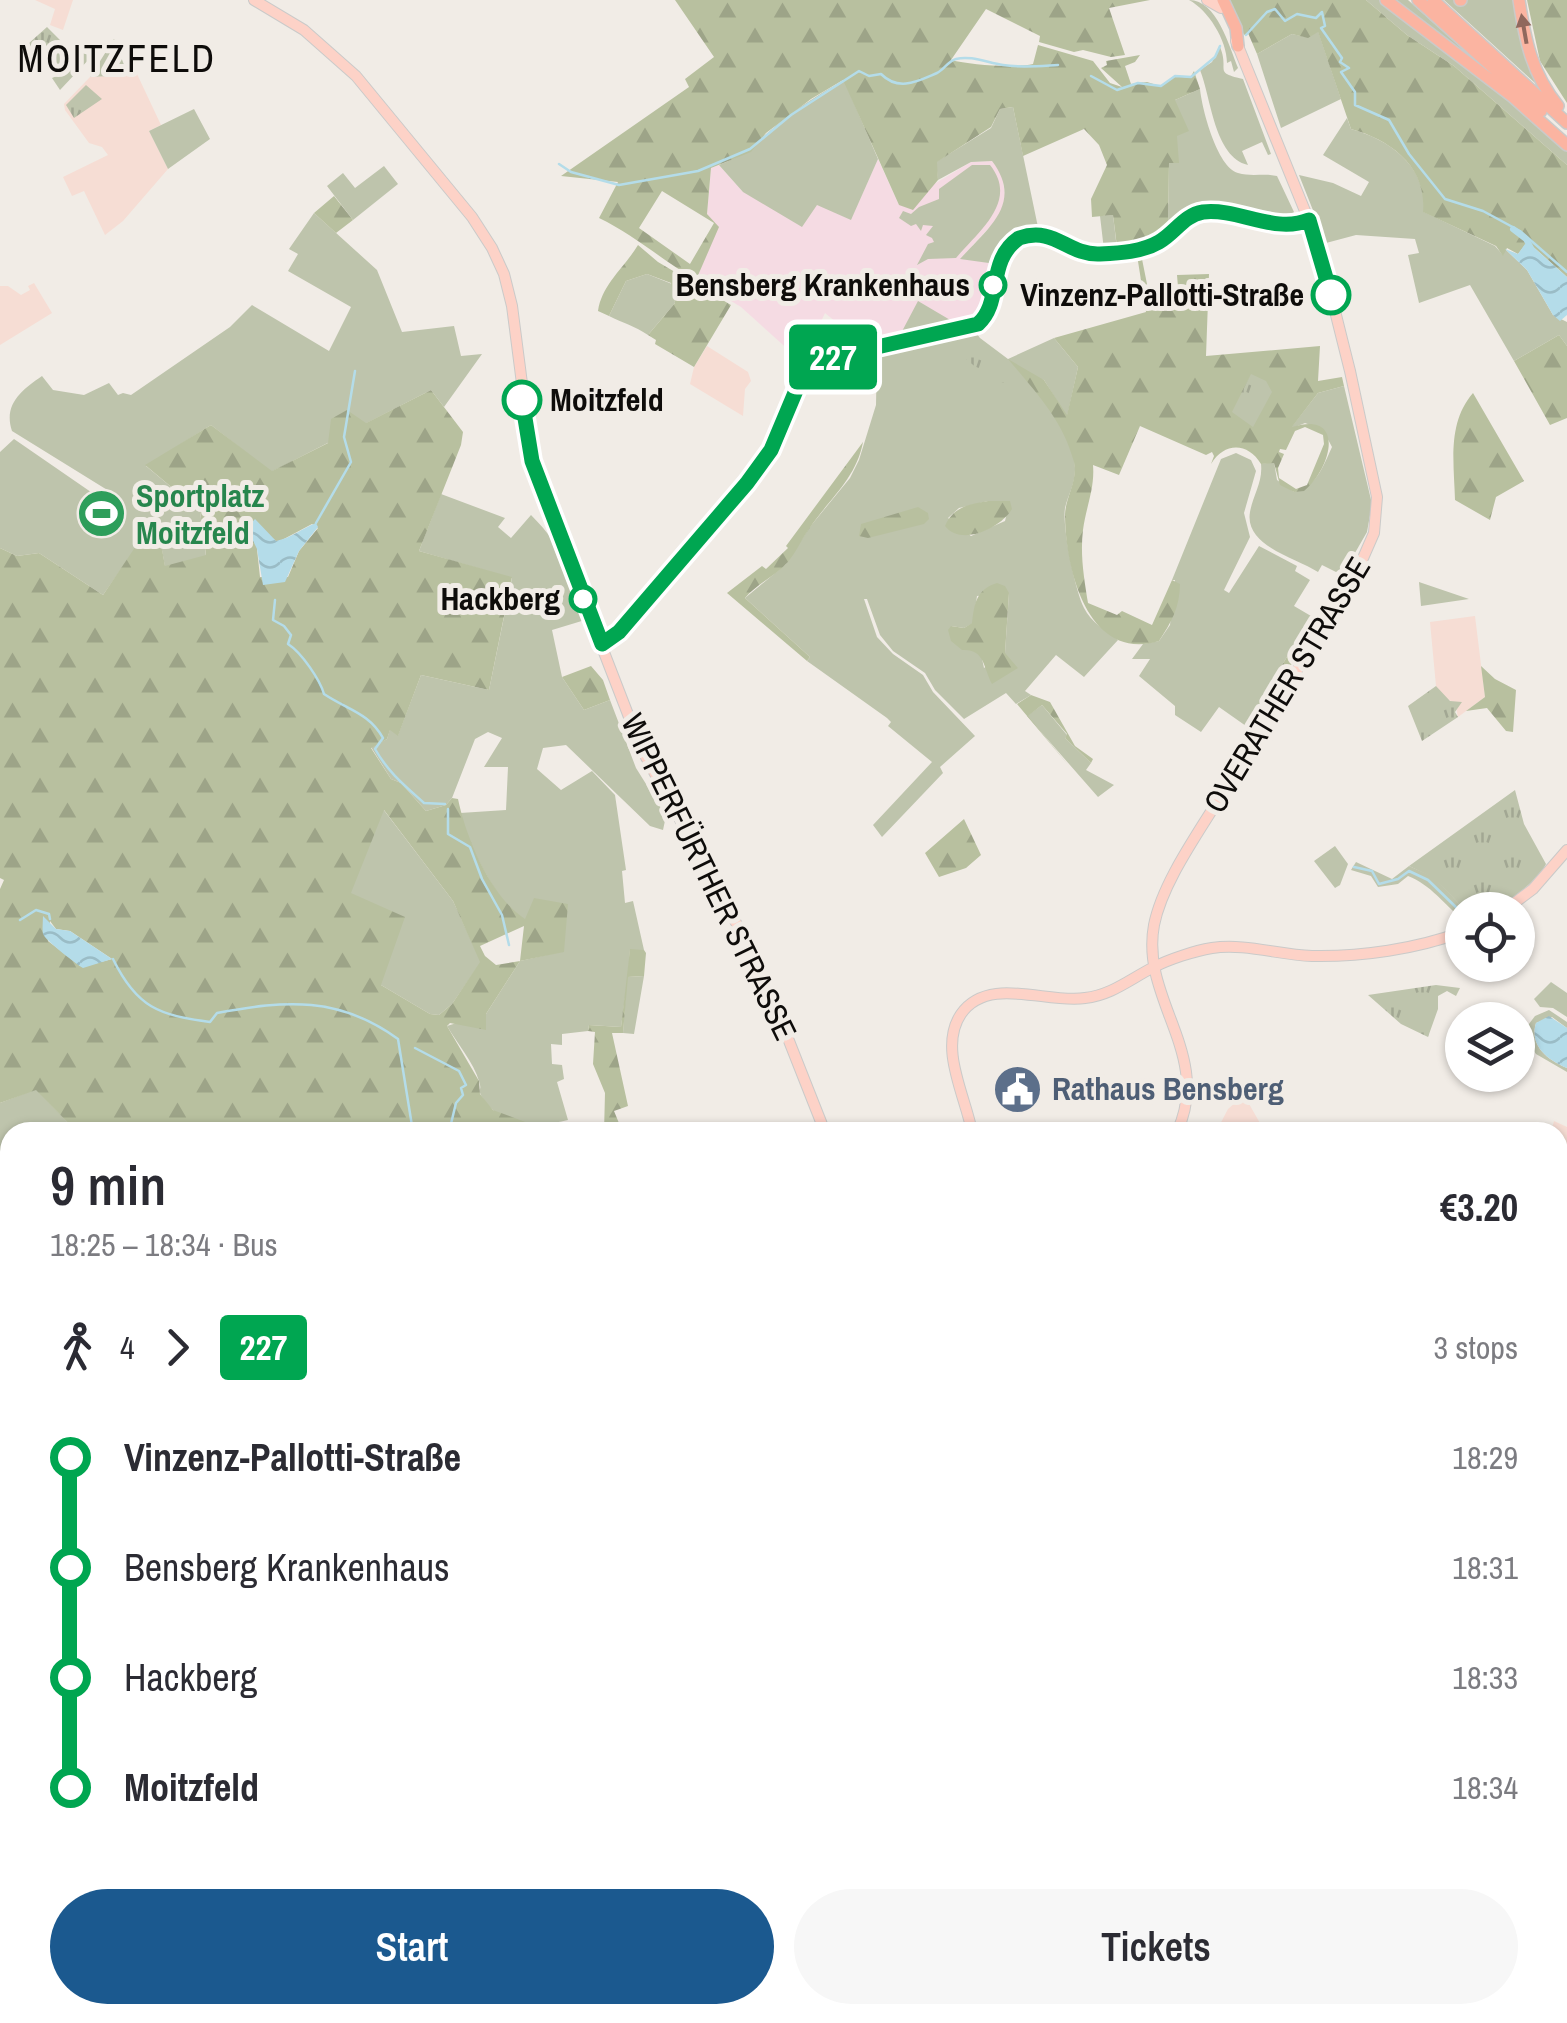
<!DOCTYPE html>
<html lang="en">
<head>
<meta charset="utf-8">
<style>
  :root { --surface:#fff; --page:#f7f7f7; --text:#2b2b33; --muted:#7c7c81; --accent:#1b598f }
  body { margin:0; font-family:"Archivo Narrow",sans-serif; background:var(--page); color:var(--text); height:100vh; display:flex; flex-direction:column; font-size:38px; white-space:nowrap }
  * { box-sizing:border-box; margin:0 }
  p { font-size:32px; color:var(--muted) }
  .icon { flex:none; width:55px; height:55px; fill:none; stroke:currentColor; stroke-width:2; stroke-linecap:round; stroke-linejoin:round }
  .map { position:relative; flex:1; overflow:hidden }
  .details { position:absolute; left:0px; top:1122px; width:1568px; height:902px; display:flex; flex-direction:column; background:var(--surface); border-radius:30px 30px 0 0; box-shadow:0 2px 8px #0004 }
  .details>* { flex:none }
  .badge { padding:0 20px; border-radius:8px; font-size:35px; line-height:65px }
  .buttons { position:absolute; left:1445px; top:892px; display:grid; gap:20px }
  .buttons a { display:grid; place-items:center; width:90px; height:90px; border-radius:50%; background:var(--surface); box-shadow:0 2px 8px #0004; font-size:50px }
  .map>.badge { position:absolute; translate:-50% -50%; box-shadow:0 0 0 5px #fff }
  .legs { display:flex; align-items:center; gap:15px; height:110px; padding:0 50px; font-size:32px }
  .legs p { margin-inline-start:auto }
  .headline { display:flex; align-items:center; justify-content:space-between; height:170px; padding:0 50px }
  h1 { font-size:55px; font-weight:600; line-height:75px }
  .button { display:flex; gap:20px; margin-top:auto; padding:20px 50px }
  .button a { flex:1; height:115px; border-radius:60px; background:var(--accent); color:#fff; font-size:40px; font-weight:600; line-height:115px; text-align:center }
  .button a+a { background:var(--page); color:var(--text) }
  ul { padding:0 50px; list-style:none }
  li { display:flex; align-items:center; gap:35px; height:110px; font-size:38px }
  li i { display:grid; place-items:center; width:15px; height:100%; margin:0 12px; background:currentColor }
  li i::after { content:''; width:25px; height:25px; margin:-12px; border:8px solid; border-radius:50%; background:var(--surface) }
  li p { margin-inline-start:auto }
  li:first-child i { background:linear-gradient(#0000 50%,currentColor 0) }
  li:last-child i { background:linear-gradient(currentColor 50%,#0000 0) }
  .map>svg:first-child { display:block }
  .education { fill:#f6ddd4 }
  .medical { fill:#f5dbe3 }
  .grass { fill:#bec4ac; fill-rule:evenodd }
  .forest { fill:url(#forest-firs); fill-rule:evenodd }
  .park { fill:url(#park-tufts) }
  .water { fill:url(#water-waves) }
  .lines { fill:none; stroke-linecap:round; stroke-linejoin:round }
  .stream { stroke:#b4dce9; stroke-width:2.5 }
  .canal { stroke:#b4dce9; stroke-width:6 }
  .minor-casing { stroke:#aca8a2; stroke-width:10 }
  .major-casing { stroke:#cacac9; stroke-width:12 }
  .highway-casing { stroke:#cacac9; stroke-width:14 }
  .minor { stroke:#fff; stroke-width:8 }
  .major { stroke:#fdd2c7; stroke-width:10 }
  .highway { stroke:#fbb4a1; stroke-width:11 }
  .tram { stroke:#7f7b77; stroke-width:2.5 }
  .oneway { fill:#90685d }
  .line-1-casing { stroke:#fff; stroke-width:22 }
  .line-1 { stroke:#00a651; stroke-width:15 }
  .stop-1-dot { fill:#fff; stroke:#00a651; stroke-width:5 }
  .labels { text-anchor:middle; stroke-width:10; stroke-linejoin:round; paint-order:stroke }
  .stop-label { font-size:32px; font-weight:bold; fill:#0e0c0a; stroke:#f1ece6; text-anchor:end }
  .leisure-label { font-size:32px; font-weight:bold; fill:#27864d; stroke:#f1ece6; text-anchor:start }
  .street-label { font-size:32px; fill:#0e0c0a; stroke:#f1ece6 }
  .service-label { font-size:32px; font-weight:bold; fill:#4e5e75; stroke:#f1ece6; text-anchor:start }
  .quarter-label { font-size:38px; letter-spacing:2.5px; fill:#0e0c0a; stroke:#f1ece6 }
</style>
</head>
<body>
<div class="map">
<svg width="1567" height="2023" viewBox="0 0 1567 2023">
  <defs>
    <pattern id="forest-firs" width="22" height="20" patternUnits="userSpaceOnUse" patternTransform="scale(2.5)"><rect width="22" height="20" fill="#b8c09f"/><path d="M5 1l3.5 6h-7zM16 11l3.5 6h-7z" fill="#9da488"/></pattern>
    <pattern id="park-tufts" width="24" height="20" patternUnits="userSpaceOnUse" patternTransform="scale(2.5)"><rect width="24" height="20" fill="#bec4ac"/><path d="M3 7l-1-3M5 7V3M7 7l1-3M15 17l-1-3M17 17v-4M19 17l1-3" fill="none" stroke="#a2a793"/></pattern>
    <pattern id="water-waves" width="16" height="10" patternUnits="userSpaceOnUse" patternTransform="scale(2.5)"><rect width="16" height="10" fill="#b4dce9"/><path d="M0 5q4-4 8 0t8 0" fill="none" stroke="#9abcc6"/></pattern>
  </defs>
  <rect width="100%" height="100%" fill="#f1ece6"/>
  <path class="education" d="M35,0H73L63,30L50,25L55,9Z
    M137,74L161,125L149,131L168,169L123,221L105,235L84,191L72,196L63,177L108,155L102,147L89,143L65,110L64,104L90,77Z
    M34,283L52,313L0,345V286H8L21,295L30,290L28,286Z
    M707,346L748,372L751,381L745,389L743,416L690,384L694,367Z
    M1475,616L1485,697L1458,717L1455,703L1445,698L1436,686L1430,622Z
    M1244,1095L1265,1132H1216L1228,1109Z
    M1554,1121L1567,1127V1303L1558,1299V1132H1551Z"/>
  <path class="medical" d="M878,159L899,205L971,162L992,161L1002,174L1006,202L997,219L961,258L996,264L979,317L967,323L932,326L865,346L825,313L802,362L741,307L696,280L718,227L707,214L711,168L719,165L743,192L821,204L851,219Z"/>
  <path class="grass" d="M1189,0C1217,0 1229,46 1238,68L1232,74L1234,72L1231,61L1227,63C1227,40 1208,10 1189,0Z
    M1366,0H1379L1518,108L1567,152V165L1454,66L1407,35Z
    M1389,0H1408L1510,91Z
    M1444,0H1516L1543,90L1534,82Z
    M1318,31L1341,99L1281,128L1257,54L1292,34L1306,37Z
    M114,39L128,75L90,77Z
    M60,40L62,47L92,56L60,90L52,78L59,75L46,55Z
    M1220,47C1230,71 1212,72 1243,79L1271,154L1268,155L1262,142L1242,151L1248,165C1214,157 1211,97 1200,70L1212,62Z
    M844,80L878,159L851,220L817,205L802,227L743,192L719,165C746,155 751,147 771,130C793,110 818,95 844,80Z
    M1200,89C1202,109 1217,167 1238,173C1251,177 1265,173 1277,176L1294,212L1287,221C1242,212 1202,192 1168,232L1169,163L1175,100Z
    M1013,107L1039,232C1016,234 1003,241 996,264L960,259C988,228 1024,203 992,161L971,162L938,180L936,162L991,128L1000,109Z
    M194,109L210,139L168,169L149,131Z
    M1347,118L1351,129C1391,140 1427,167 1424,212L1495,246L1503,255L1505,249L1527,270L1553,315L1567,322V346L1559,335L1514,361L1470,285L1419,303L1408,255L1419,253L1415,239L1356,235L1326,243L1299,175L1333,183L1361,196L1369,182L1323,155Z
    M972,165H990C1019,201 979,231 956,258L928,259L917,265L928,244L934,242L932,238L926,235L933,226L923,225L921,231L916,224L911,226L899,218L903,211L911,214L919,207L939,199V189Z
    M384,166L398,184L353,220L327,186L343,173L355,188Z
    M314,213L377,270L402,332L454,326L461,356L482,354L444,407L431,390L271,472L211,425L146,466L200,511L206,556L165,567L159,533L147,532L103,595L39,553L17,556L0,548V452L14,439L117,510L123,504L117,496L12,431C3,404 22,390 42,376L53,390L84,395L109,383L118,395L123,393L131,395L230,327L252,305L329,351L351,307L288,271L298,254L289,249Z
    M1113,215L1117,249L1104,250L1100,216Z
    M647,274L672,284L675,303L648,335C635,326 623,323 609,316L626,281Z
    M918,301L957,324L932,326L899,337Z
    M974,330L980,338L1008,359L1054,338L1078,367L1067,417L1044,380L1023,376C1045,400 1076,436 1075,470C1075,484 1068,495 1065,508C1062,527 1075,590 1084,608C1091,622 1106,631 1118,640L1084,677L1056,655L1025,691L1031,695L1016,704L1006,693L964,719L935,690L925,673L893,651L880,635L867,599H864L877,637L893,654L923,675L933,692L975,736L940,767L943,773L882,837L873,825L932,762L888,726L891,722L887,718L807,661L810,657L745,598L786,564L809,528L850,478L859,460L876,405L877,352L963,336V332ZM988,501H1010L1005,521L971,536L948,518L959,508ZM1009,593L1005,653L984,668L981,654L951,626L964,628L973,623L977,596Z
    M1344,386L1372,504L1367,532L1344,572L1338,573L1322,565L1318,572C1296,558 1244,546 1250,512C1253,495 1263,482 1261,464L1274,462L1277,480L1294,492C1317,485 1322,469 1332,447L1323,430L1305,423L1290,429L1318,393Z
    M1236,453L1251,460L1256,471L1244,513L1250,537L1224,590L1229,593L1259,546L1297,566L1295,571L1310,580L1294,606L1311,616L1246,726L1219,707L1201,732L1175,715V706L1139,676L1150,659H1132L1143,644L1159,641L1170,625L1175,580H1172L1221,459Z
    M441,494L505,518L498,527L511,538L531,515C548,532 561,549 567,572C572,590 574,604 585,620L552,630L562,677L584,710L610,700L636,768L666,816L663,830L650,826L566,745L543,748L537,769L561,790L592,771L615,795L626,870L622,871L625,903L633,901L644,950H630L628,977L644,976L634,1034L623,1033L626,990L621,1027L589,1025L588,1031L562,1034V1045L551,1044L552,1064L562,1065L564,1079L557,1082L568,1120C541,1127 498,1126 482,1097C476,1085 483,1094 479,1081C474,1063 457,1043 447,1026L486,1014L520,961L564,951L563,942C546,932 522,922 509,907C490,887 466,839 460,813L506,810L508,767H484L502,738L488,732L475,739L452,798L446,805L426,811L401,783L391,779L371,747L387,739L390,729L398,735L421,675L489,690L512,578L419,551Z
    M1419,582L1469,599L1421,606Z
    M1042,705L1067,735L1065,738L1091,763L1086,770L1114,785L1098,797L1027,716Z
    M383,809L453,901L481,962L452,1004L439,1015L430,1014L381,985L350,893Z
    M1335,846L1348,864L1340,885L1335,888L1314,861Z
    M1356,862L1392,879L1409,866L1434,877L1465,910H1462V919C1444,904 1431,885 1408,876L1398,884L1378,887L1371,876L1351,870Z
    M1551,982L1567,993V1017L1553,1008L1540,1007L1534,999Z
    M1549,1010L1567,1022V1028L1552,1017L1536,1023C1529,1046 1548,1060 1567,1068V1072L1536,1054L1522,1033L1535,1016Z
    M36,1089L77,1132H10V1390L0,1361V1103Z"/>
  <path class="forest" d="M675,0H1150L1109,8L1125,55L1111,57L1083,50L1074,52L1039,42L1040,36L986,9L951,60C970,65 1014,68 1033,64L1038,45L1093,61L1110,83L1122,87L1101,68L1107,65L1106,61L1140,55L1135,62L1125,66L1131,84L1147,82L1160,86L1176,76L1190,78L1194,71L1200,89L1175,100L1189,131L1177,136L1179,163H1169L1168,232L1144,243L1117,247L1113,215L1092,217L1091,199L1107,165L1099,145L1084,129L1023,156L1013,107L1000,109L991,127L937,162L938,180L913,210L899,205L843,80L811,99L766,133L751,152L711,168L707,214L719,227L696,280C662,260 634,235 599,218L618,182L561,176L689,87L685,79L714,57ZM662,191L714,223L690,264L639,228Z
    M1227,0H1366L1407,35L1454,66L1567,165V277L1530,244L1525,245L1518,254L1507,248L1503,256L1496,246L1423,212C1427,167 1391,140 1351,129L1318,32L1308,38L1292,34L1257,54L1248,33L1244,35Z
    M1527,0H1567V103L1540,61Z
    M334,196L353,220L336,233L314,213Z
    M638,245L658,262L731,305L694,367L655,344L656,340L648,335L675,303L671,283L647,274L626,281L609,316L598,311C602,284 625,267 638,245Z
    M1141,254L1149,294L1178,287L1177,275L1209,274L1206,356L1320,346L1318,381L1342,377L1344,386L1318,393L1292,427C1346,410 1332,468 1304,491L1294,492L1280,485L1274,463L1261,464C1248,442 1224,442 1211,464L1214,456L1212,452L1206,455L1140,426L1119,475L1093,465C1095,488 1086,507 1083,530C1080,555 1084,578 1088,603L1117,615L1122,611L1152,625L1172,580L1180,584C1180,607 1171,623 1159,641C1086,663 1065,565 1065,514C1066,496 1078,480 1074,462C1063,420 1035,391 1008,359L1044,380L1067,415L1078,367L1054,338L1146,312L1137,255ZM1305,427L1323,435L1324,444L1307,485L1296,489L1279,478L1278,468L1284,454L1279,452L1280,449L1286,450L1295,431Z
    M1559,335L1567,346V418L1550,425L1514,361Z
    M431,390L463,432L461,445L419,551L512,577L489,690L421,675L398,736L390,730L387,739L371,748L391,779L401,783L426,811L446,805L452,798L458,799C466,838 491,897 525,919L534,898L568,904L564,952L520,961L486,1014V1030L450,1023L447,1026L479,1081L480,1094L493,1110L536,1126L548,1124L550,1132H504L491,1128L479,1132H77L36,1090L0,1103V889L4,880L0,878V548L17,556L39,553L103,595L150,525L159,532L165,566L206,555L200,511L145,465L211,425L272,471L328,443L331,419L347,410L366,423ZM312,524L318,528L299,551L288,577H260L257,549L268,535L276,541L282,540ZM384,810L453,901L480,962L452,1004L439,1015L430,1014L381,985L405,917L351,893ZM50,921L56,929L70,931L112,959L82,967L48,941ZM524,926L520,961L496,965L485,956L480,946Z
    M1473,393L1524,481L1496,497L1490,520L1455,500C1454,463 1447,423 1473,393Z
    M863,442C856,479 829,499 809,529C801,540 796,553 787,563C775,576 757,584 745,598L810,657L807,661L727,593L762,566L766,569L788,548L786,546Z
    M988,501H1010L1012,509C1001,528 961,547 945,526C953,507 969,504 988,501Z
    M918,507L928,513L929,519L924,524L868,538L859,536L861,524Z
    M997,583L1005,586L1009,593L1005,653L1018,668L992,684C983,667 985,649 962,650L951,641L948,630L951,626L964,628L972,623C974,603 977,589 997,583Z
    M1311,616L1317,620L1253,731L1246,726Z
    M591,666L603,680L610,700L584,710L562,677Z
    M1481,666L1495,679L1516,690L1513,732L1506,731L1487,708L1466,711L1485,697Z
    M1031,695L1050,702L1075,746L1093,759L1091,763L1065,738L1067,734L1042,705L1028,716L1069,766L1017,704Z
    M964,819L981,855L966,868L939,877L925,853Z
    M630,949L644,950L646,953L644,976L628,977L623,1033H612L628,1106L614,1111L621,1128L604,1132L605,1093L593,1064L595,1032L588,1031L589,1025L621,1027Z
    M0,1361L10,1390V2015H844L855,2023H0Z"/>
  <path class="park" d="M47,27L60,40L40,61L28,44Z
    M86,85L102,99L74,118L66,105Z
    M989,354L1024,383C996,388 983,372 963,357Z
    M1251,374L1266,381L1272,392L1253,427L1232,412Z
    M1436,686L1450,701L1462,702L1455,712L1458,717L1422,741L1408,706Z
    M1515,790L1524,824L1546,864C1540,878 1505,907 1490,910C1483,912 1473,910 1465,910L1434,878L1409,866Z
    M1436,985L1460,988L1456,996L1447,991L1438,996V1009L1428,1037L1401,1024L1368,995Z"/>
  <path class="water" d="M1525,244H1530L1567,277V315L1560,321L1553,315L1527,270L1505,249L1518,254Z
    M255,519L276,541C291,538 303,528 316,523L318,527L299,551L285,582L263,585L257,549L247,528Z
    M43,916L56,929L70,931L112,959L83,968C76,964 45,940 43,934C42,928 43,922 43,916Z
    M1549,1016L1567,1028V1068C1548,1060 1529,1046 1536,1023Z"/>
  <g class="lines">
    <path class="stream" d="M1246,35L1267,12L1275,9L1285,21L1297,14L1316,18L1322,12L1325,26L1321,28L1342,58L1340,62L1349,68L1341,72L1355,92V105L1389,120L1409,154L1445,199L1483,211L1520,231L1567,272
      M1091,76L1117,90L1138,83L1161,86L1175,76L1191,77L1215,57L1220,46
      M559,164L571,172L619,185L698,171L750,149L791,115L859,71L869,76L881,74C899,92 918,81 937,73C944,70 948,61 956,59C971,55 988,63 1003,65C1020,68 1040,66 1058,65
      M316,523L351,462L344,437L355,371
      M275,600L273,620L284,626L291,635L288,644C302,653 320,680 324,694C348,710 369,713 383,738L375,749C388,772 404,785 424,803L445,804
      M448,809V834L470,847L482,879L502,915L509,945
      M1354,867L1372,871L1379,884L1398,879L1409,871L1428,880L1462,913
      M20,920L36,910L49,914L50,919
      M113,959C137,1008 159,1015 210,1022L217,1013C286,1000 339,996 398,1039L413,1132
      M415,1048L459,1071L466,1085L461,1088L463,1095L456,1103L449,1132
      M962,2015L969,2023"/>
    <path class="canal" d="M1513,229L1526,239L1532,250"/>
    <defs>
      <path id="minor" d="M1241,2015L1248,2023"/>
      <path id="major" d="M254,0L304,30L356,76L472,217L492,248L504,274L512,306L532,461L549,510L641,748L759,965L825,1132
        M1207,0L1221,8
        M1505,910L1533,889L1567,850
        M972,1132C966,1097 938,1048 961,1014C988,975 1047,1004 1085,998C1112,995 1130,979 1154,967C1170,959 1194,951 1212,948C1245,943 1279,955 1312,956C1361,957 1416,949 1462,932
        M1177,1132C1213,1054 1140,1000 1154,925C1163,880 1202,828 1225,789C1270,715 1316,640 1360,565L1374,533L1377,497L1350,371L1318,243L1236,41
        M1558,1673L1567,1676
        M994,2023L1000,2015"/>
      <path id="highway" d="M1223,0L1236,28L1238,46
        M1386,0L1513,97L1567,145
        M1418,0L1541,111
        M1433,0L1567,123
        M1460,0H1461
        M1519,0C1525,40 1532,74 1558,106"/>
    </defs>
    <use href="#minor" class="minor-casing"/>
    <use href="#major" class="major-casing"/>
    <use href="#highway" class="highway-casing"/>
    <use href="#minor" class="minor"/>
    <use href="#major" class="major"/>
    <use href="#highway" class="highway"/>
    <path class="tram" d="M1558,1382L1567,1384"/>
  </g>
  <defs><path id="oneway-solid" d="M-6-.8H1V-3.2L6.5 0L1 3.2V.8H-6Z" transform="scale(2.5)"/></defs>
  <use class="oneway" href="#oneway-solid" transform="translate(1524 29) rotate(-100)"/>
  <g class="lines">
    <defs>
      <path id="line-1" d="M522,400L532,461L602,644L619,632L747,483L771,450L805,369L820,360L978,324C1003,302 986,261 1019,238C1055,226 1067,255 1099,254C1119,253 1142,252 1159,242C1175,233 1184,215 1203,212C1239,208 1274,234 1309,220L1331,295"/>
    </defs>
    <use href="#line-1" class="line-1-casing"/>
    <use href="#line-1" class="line-1"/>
  </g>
  <defs>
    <symbol id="stadium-disc" viewBox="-11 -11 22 22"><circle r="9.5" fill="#2e9e5b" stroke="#f1ece6"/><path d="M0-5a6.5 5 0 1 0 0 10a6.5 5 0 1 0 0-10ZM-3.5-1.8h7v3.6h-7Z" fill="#fff"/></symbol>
    <symbol id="civic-disc" viewBox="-11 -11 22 22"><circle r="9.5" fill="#5c6f8a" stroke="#f1ece6"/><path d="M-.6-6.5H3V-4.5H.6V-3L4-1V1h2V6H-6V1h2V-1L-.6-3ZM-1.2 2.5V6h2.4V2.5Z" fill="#fff"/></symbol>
  </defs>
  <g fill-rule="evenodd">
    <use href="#stadium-disc" x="74" y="486" width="55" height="55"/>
    <use href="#civic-disc" x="990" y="1062" width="55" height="55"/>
  </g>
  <g class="stop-1-dot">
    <circle cx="993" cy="285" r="12"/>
    <circle cx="1331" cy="295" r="18"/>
    <circle cx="522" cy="400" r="18"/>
    <circle cx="583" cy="599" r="12"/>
  </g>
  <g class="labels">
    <g class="stop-label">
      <text x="970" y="296">Bensberg Krankenhaus</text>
      <text x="1304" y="306">Vinzenz-Pallotti-Straße</text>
      <text x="550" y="411" text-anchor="start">Moitzfeld</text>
      <text x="560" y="610">Hackberg</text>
    </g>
    <g class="leisure-label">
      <text x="136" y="507">Sportplatz<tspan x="136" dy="37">Moitzfeld</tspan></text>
    </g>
    <g class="street-label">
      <text transform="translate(1287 685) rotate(-59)" y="11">OVERATHER STRASSE</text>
      <text transform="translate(709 877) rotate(64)" y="11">WIPPERFÜRTHER STRASSE</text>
    </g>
    <g class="service-label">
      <text x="1052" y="1100">Rathaus Bensberg</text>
    </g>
    <g class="quarter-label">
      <text x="117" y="72">MOITZFELD</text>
    </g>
  </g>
</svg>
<div class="buttons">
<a><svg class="icon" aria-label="locate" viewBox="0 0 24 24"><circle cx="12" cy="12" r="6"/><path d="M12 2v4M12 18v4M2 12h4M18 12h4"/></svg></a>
<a><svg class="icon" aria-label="layers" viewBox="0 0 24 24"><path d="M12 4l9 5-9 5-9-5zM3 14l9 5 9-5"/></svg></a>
</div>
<b class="badge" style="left:833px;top:357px;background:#00a651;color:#fff">227</b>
<section class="details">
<div class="headline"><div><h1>9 min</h1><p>18:25 – 18:34 · Bus</p></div><b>€3.20</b></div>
<div class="legs"><svg class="icon" aria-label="walk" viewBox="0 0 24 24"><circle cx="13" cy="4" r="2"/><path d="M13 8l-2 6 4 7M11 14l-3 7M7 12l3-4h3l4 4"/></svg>4<svg class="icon" aria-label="forward" viewBox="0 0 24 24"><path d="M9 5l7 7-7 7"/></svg><b class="badge" style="background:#00a651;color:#fff">227</b><p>3 stops</p></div>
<ul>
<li><i style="color:#00a651"></i><b>Vinzenz-Pallotti-Straße</b><p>18:29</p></li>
<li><i style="color:#00a651"></i><span>Bensberg Krankenhaus</span><p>18:31</p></li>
<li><i style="color:#00a651"></i><span>Hackberg</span><p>18:33</p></li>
<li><i style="color:#00a651"></i><b>Moitzfeld</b><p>18:34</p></li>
</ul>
<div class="button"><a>Start</a><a>Tickets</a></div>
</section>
</div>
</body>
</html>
